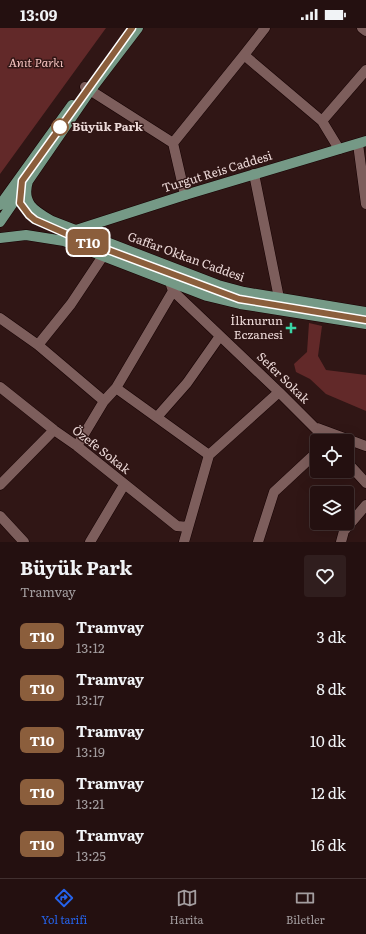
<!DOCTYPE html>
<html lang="tr">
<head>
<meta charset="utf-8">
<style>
  :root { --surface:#241010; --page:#301e1e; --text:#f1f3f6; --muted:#a39d9f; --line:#413030; --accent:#2563eb }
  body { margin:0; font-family:Literata,serif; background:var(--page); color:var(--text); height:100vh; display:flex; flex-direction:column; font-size:15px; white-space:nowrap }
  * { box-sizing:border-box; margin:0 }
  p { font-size:13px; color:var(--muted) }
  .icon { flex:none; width:22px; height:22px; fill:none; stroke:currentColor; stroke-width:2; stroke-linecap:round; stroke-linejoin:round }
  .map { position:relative; height:514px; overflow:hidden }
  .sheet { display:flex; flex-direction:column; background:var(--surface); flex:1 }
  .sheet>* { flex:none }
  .badge { padding:0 8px; border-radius:6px; font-size:14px; line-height:26px }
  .controls { position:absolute; left:310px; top:406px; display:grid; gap:8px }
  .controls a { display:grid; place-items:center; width:44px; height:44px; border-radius:4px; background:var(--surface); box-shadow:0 4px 16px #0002,0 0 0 1px var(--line); font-size:20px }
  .map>.badge { position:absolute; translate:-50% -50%; box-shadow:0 0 0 2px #fff }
  .round { display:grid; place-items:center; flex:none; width:42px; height:42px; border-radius:4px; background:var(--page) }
  .overview { display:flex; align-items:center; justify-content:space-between; height:68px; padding:0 20px }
  h1 { font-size:19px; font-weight:700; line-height:30px }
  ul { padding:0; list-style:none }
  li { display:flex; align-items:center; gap:12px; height:52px; padding:0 20px }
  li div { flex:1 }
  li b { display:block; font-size:15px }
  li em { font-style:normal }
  li .badge { min-width:44px; font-weight:700; text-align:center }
  .status { display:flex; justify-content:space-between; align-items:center; height:28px; padding:0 20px; background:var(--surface); direction:ltr }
  .status svg { height:11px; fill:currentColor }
  .tabs { display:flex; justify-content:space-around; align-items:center; height:56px; border-top:1px solid var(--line); background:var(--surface); font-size:11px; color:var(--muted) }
  .tabs a { display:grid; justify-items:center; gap:2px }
  .tabs .active { color:var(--accent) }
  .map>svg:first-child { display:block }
  .green { fill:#622929 }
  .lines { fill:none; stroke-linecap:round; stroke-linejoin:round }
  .minor-casing { stroke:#160203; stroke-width:11 }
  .major-casing { stroke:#160203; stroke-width:11 }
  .minor { stroke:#7d5e5c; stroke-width:10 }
  .major { stroke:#759986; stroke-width:10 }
  .tram { stroke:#b19c9b; stroke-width:1 }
  .line-casing { stroke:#fff; stroke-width:9 }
  .line { stroke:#8b5e3c; stroke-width:6 }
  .stop-dot { fill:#fff; stroke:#8b5e3c; stroke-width:2 }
  .poi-dot { fill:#3ad4a5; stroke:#301615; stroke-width:1.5 }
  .labels { text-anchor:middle; stroke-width:3; stroke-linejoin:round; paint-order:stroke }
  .park-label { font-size:12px; font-style:italic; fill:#f3c1be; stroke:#301615 }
  .stop-label { font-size:12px; font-weight:bold; fill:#eddad9; stroke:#301615; text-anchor:start }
  .street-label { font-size:12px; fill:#eddad9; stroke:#301615 }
  .poi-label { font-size:12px; fill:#eddad9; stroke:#301615; text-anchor:end }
</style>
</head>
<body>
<div class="status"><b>13:09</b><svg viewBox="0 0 49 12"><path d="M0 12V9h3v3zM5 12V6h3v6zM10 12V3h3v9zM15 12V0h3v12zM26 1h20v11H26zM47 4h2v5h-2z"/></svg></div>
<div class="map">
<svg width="366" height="514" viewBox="0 0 366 514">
  <rect width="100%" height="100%" fill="#301615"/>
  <path class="green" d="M0,0H106L0,146Z
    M309,295L322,298L318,328L326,342L366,347V383L326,366L310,351L296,344L294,336L307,324Z"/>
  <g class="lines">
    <defs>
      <path id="minor" d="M362,0L366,3
        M244,27L322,93L339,121
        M85,59L173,115L185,167
        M322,93L366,42
        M173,115L244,27L265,0
        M358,116L366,176
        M254,146L279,270
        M170,254L173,263L279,364L328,413
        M0,290L38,317L104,373
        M38,317L71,276L103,228
        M0,359L54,402L77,418L177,498L188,499
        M116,360L209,427
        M157,389L187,355L220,308
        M317,400L366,418
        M77,418L104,373L116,360L173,263
        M347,434L366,455
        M0,457L54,402
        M0,488L24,514
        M90,514L124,457
        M184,514L209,427L279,364
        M258,514L274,464L317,424
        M341,514L344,503L366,477"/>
      <path id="major" d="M28,153C21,176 35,183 52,193L218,257L244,264L366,284
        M0,177L72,77
        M0,194L90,63L138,0
        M76,202L185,167L366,113
        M0,210L26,207L64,213L207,268L240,276L366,296"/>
    </defs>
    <use href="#minor" class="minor-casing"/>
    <use href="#major" class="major-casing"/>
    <use href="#minor" class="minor"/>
    <use href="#major" class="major"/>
    <path class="tram" d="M132,0L22,153L20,175L29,187L35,192L76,210L239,271L366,292"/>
  </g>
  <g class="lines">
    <defs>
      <path id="line" d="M132,0L22,153L20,175L29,187L35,192L76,210L239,271L366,292"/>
    </defs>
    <use href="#line" class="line-casing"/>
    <use href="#line" class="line"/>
  </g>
  <circle class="stop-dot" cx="60" cy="99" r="8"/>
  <path class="poi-dot" d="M289 294h4v4h4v4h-4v4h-4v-4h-4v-4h4z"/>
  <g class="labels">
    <g class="park-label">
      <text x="36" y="39">Anıt Parkı</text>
    </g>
    <g class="stop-label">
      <text x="72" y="103">Büyük Park</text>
    </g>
    <g class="street-label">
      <text transform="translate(217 144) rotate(-17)" y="4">Turgut Reis Caddesi</text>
      <text transform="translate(186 229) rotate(20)" y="4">Gaffar Okkan Caddesi</text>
      <text transform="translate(283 350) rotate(44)" y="4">Sefer Sokak</text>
      <text transform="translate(101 422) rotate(38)" y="4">Özefe Sokak</text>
    </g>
    <g class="poi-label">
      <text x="283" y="297">İlknurun<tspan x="283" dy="14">Eczanesi</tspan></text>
    </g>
  </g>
</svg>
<div class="controls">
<a><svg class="icon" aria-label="locate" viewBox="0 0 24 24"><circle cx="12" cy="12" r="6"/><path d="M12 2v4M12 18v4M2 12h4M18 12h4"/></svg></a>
<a><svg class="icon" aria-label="layers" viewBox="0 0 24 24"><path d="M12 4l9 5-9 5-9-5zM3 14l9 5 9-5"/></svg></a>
</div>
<b class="badge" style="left:88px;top:214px;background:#8b5e3c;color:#fff">T10</b>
</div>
<section class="sheet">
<div class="overview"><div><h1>Büyük Park</h1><p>Tramvay</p></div><a class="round"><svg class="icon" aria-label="heart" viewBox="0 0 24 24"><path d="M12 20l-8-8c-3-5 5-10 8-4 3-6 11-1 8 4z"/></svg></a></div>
<ul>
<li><span class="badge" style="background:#8b5e3c;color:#fff">T10</span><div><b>Tramvay</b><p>13:12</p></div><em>3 dk</em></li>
<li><span class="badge" style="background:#8b5e3c;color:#fff">T10</span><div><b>Tramvay</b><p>13:17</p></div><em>8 dk</em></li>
<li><span class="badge" style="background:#8b5e3c;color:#fff">T10</span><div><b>Tramvay</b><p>13:19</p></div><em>10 dk</em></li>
<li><span class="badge" style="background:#8b5e3c;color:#fff">T10</span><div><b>Tramvay</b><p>13:21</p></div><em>12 dk</em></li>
<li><span class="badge" style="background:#8b5e3c;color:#fff">T10</span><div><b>Tramvay</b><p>13:25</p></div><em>16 dk</em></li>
</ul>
</section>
<nav class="tabs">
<a class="active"><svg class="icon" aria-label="directions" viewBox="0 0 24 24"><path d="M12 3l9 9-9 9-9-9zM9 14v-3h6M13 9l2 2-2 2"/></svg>Yol tarifi</a>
<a><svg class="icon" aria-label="map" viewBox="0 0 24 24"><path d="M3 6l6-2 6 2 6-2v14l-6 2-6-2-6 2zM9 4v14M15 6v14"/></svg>Harita</a>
<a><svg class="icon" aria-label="tickets" viewBox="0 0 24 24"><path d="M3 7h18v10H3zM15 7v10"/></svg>Biletler</a>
</nav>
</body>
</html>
